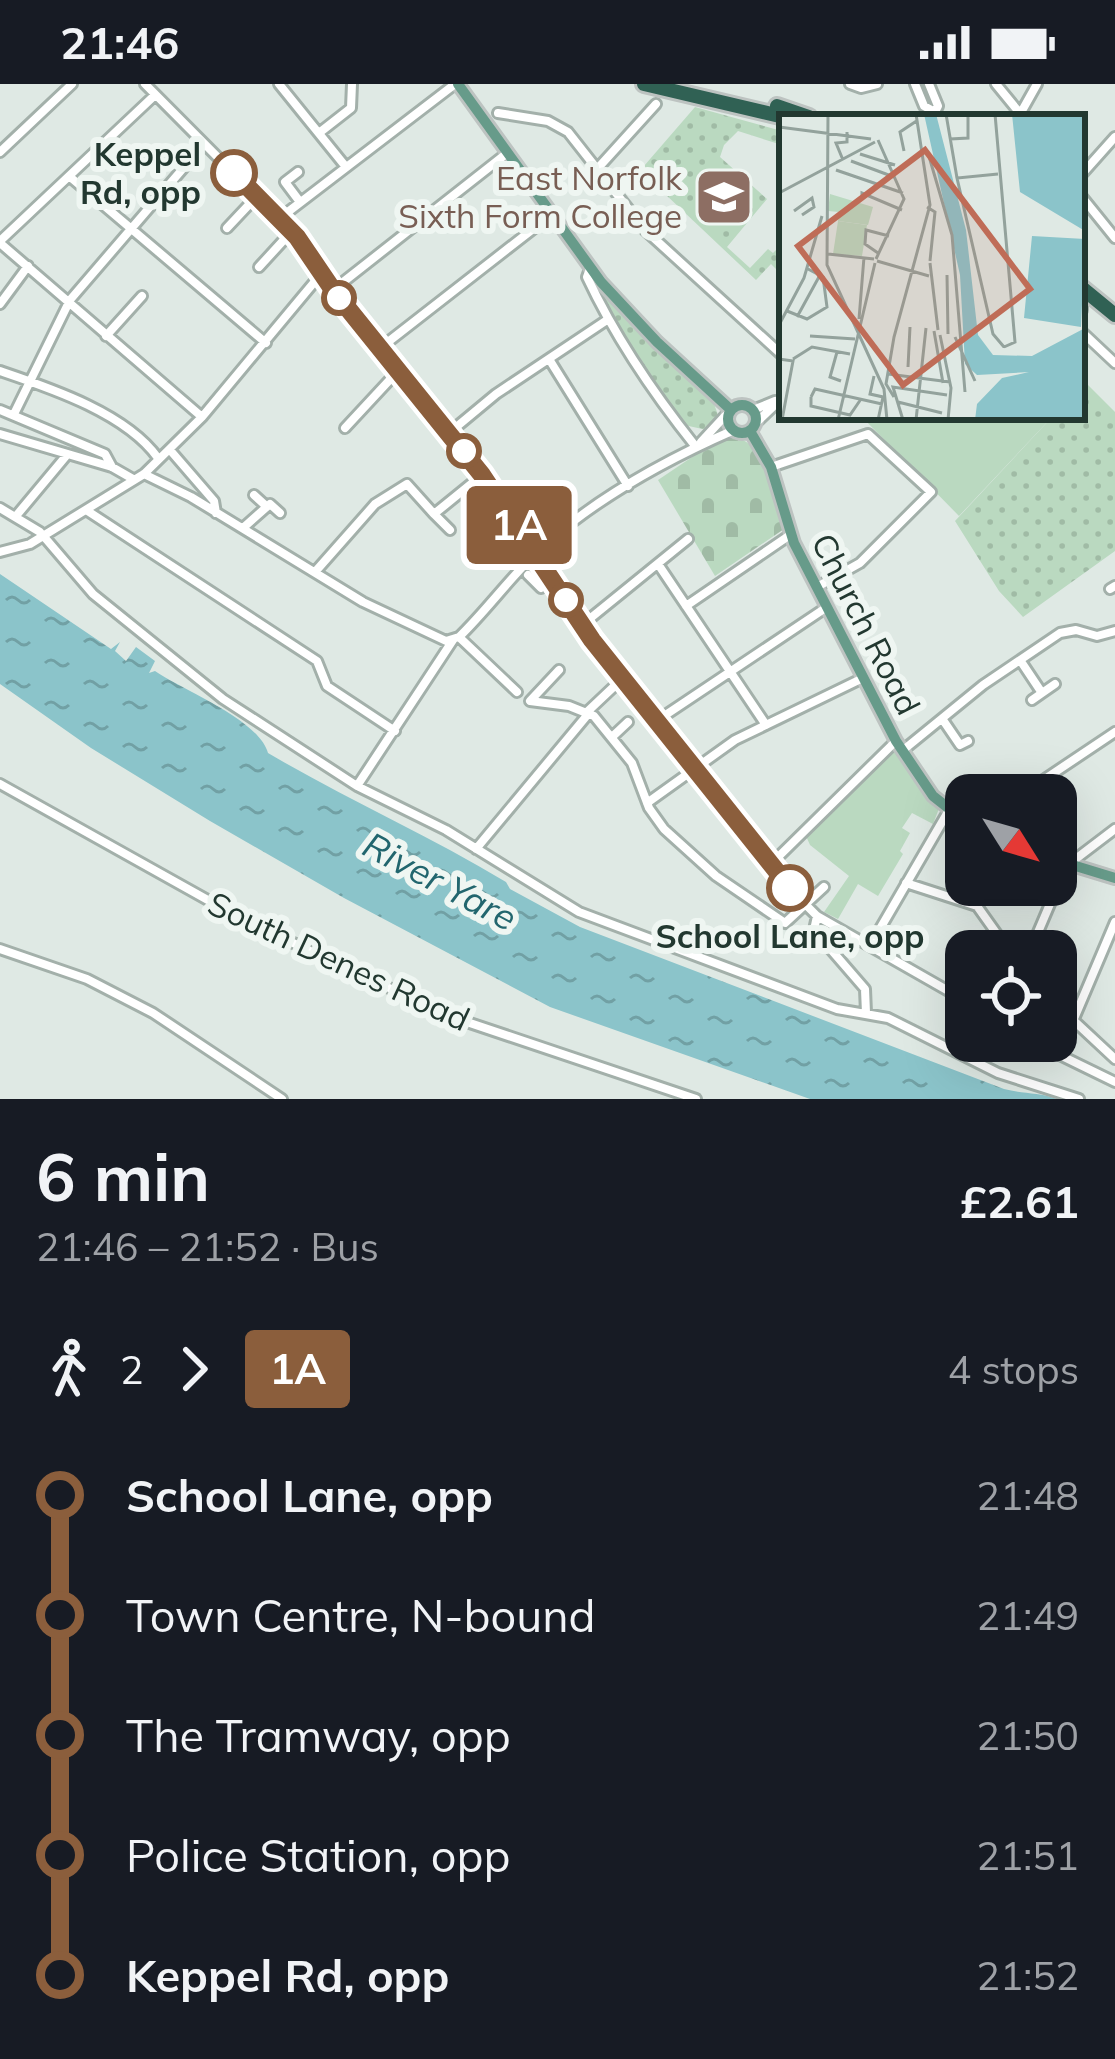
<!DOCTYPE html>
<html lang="en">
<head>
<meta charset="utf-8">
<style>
  :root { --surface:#171b24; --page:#242831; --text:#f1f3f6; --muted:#9ea1a6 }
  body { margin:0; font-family:Mulish,sans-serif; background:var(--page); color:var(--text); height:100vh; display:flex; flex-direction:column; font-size:45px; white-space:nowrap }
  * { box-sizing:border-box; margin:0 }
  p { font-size:39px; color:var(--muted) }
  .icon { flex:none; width:66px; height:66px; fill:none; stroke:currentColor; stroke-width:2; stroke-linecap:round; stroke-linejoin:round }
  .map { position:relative; height:1015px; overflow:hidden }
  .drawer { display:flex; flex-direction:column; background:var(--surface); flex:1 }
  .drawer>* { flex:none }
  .badge { padding:0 24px; border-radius:9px; font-size:42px; line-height:78px }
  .needle { width:78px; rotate:127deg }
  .buttons { position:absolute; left:945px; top:690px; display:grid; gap:24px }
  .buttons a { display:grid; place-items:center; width:132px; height:132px; border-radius:24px; background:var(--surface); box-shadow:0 12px 48px #0002; font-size:60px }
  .map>.badge { position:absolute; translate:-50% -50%; box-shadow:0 0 0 6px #fff }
  .legs { display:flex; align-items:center; gap:18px; height:132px; padding:0 36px; font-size:39px }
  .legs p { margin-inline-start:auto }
  .headline { display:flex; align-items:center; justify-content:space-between; height:204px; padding:0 36px }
  h1 { font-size:66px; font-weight:700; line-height:90px }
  ul { padding:0 36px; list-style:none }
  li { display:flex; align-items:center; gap:42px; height:120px; font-size:45px }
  li i { display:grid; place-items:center; width:18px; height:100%; margin:0 15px; background:currentColor }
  li i::after { content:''; width:30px; height:30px; margin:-15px; border:9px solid; border-radius:50%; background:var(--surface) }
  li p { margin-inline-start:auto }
  li:first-child i { background:linear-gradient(#0000 50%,currentColor 0) }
  li:last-child i { background:linear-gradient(currentColor 50%,#0000 0) }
  .status { display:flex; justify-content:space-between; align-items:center; height:84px; padding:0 60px; background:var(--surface); direction:ltr }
  .status svg { height:33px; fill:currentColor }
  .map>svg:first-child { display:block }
  .grass { fill:url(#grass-dots) }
  .cemetery { fill:url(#cemetery-stones) }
  .park { fill:#bad9c0 }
  .water { fill:url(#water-ripples) }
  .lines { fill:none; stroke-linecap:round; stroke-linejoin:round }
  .minor-casing { stroke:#a3b0aa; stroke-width:14 }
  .major-casing { stroke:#bdc3c1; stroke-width:16 }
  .highway-casing { stroke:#bdc3c1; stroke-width:20 }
  .minor { stroke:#fff; stroke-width:8 }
  .major { stroke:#679b8a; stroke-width:10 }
  .highway { stroke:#306154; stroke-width:14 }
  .line-1-casing { stroke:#fff; stroke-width:27 }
  .line-1 { stroke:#8b5e3c; stroke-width:18 }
  .stop-1-dot { fill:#fff; stroke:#8b5e3c; stroke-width:6 }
  .labels { text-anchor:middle; stroke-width:12; stroke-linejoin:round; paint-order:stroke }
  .stop-label { font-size:33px; font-weight:bold; fill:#223830; stroke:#eff6f2; text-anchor:end }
  .education-label { font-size:33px; fill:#785e54; stroke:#eff6f2; text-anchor:end }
  .street-label { font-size:33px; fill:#223830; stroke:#eff6f2 }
  .water-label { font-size:36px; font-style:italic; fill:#22666e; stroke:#eff6f2 }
  .inset-road { fill:none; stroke:#93a29c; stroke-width:3 }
  .view { fill:#bf6c57; fill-opacity:0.15; stroke:#bf6c57; stroke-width:6 }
  .inset-edge { fill:none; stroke:#223830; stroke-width:6 }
</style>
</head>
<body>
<div class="status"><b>21:46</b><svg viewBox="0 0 49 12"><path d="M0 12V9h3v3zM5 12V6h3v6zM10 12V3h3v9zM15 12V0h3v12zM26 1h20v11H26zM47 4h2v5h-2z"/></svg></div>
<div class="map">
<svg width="1115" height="1015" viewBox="0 0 1115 1015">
  <defs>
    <pattern id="grass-dots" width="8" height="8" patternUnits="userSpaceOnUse" patternTransform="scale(3)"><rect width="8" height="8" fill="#bad9c0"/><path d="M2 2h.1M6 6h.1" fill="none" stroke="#a0bba5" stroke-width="1.8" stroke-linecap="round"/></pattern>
    <pattern id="cemetery-stones" width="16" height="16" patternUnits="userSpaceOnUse" patternTransform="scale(3)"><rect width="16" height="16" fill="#bad9c0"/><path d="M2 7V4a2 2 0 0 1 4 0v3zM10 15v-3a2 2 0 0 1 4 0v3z" fill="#a0bba5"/></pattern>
    <pattern id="water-ripples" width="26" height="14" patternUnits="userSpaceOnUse" patternTransform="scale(3)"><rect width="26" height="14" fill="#8bc4ca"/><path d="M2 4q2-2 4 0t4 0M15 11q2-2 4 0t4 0" fill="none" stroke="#71a0a4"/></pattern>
  </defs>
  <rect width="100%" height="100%" fill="#dfe9e4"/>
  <path class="grass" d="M695,23L782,47V61L738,47L724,61L720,73L767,115L727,163L750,184L768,165L773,169L777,165L782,170V191L771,180L756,196L646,92L644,82Z
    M600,207L713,317L718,331L707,346L684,341L677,335L596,210Z
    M1085,298L1115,328V467L1023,533L999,507L955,437L1052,333H1082V302Z"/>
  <path class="cemetery" d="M731,352C769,358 775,415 784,445L715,492L658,396L707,363Z"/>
  <path class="park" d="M862,333H1052L959,432Z
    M894,661L940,722L933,740L912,729L902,744L910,749L900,767L903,770L878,812L858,800L838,835L824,828L849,792L810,761L806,752Z"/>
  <path class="water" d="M0,490L111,565L120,558L115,567L126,577L136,563L155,577L149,589L155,587C180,605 259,635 268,669C346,715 428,751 506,798L510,805L580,843L1004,1005C1023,1010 1039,1008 1057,1015H810L550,923L344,814L210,737L91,664L0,600Z"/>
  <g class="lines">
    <defs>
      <path id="minor" d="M145,0L297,153L333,206L500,414L592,557L799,814L817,832L966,917
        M279,0L346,83
        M850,0L861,4L877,0
        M915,0L924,22L935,28L938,22L929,0
        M996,0L1023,33
        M498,29L548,37L568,48L645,146L782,271
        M1019,32L1037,0
        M319,49L351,24L352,0
        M0,68L72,0
        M598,84L656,20
        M298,88L285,98L300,118
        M1082,90L1115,53
        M69,92L266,259
        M1082,113L1115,154
        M280,134L455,0
        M227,144L258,111
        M0,157L155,11
        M0,159L202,333
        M259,183L292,147
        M590,185L587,193C616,255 653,309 696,363
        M333,206L506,70
        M1082,214V226
        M0,220L28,182
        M1082,248L1115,279
        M106,252L142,212
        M379,265L551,131
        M549,275L628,402
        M0,287C50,304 126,329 158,374
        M0,326L105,370L112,383
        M753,326L775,317
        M14,330L70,216L204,60
        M759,336L782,314
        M345,344L397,288
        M449,349L496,310L607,236
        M0,350L112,383L133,395
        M701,358L725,332
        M170,366L214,417L216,429
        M771,383L868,350L931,408L860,479L817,503
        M144,390L191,413L363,518L446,557L459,553
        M254,411L265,421
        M0,424L40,448L93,510L223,615L357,702L446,746L579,828L837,925L888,934L998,989L1079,1015
        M86,426L317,577L327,602L395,647
        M434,430L450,446
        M16,432L66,372
        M243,444L270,420L280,429
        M0,468L30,460L144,390L202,333L321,190
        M658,480L766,641
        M315,488L375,420L407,400L434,430L482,391
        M528,491L541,504
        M1110,505L1115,502
        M686,522L790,451
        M582,541L688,455
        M459,553C490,523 516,485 549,457C602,411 670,374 734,346
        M459,553L517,608
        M1020,576L1042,609L1032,616
        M559,586L530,617L569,622L594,632L632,679L649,724L664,745L716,792L785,839L824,803
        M1042,609L1055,600
        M587,628L623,594
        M658,636L827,523
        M943,636L960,661L968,657
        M612,653L628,638
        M902,667L983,601L1060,549L1076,546L1097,552L1115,547
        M0,700L240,834L449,932L696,1015
        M357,702L453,556
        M1021,711L1115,648
        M647,719L735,656L863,594
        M476,765L589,629
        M772,779L896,657
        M1069,780L1115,745
        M906,799L977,822L1009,867
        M972,820L980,801
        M817,832L814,846L865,905L866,929
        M870,862L949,726
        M0,865L87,895L153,929L282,1015
        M1030,867L1067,780
        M1056,920L1115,975
        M1073,937L1115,838
        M1031,957L1115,998"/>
      <path id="major" d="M458,0L601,198L657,258L730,325
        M728 335a14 14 0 1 1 28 0a14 14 0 1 1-28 0Z
        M750,347L771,383L794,459L896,657L933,712L966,738
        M1056,776L1115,794"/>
      <path id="highway" d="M644,0L784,33
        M777,22L809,33
        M1082,204L1115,231"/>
    </defs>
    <use href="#minor" class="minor-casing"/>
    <use href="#major" class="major-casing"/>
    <use href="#highway" class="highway-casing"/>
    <use href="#minor" class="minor"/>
    <use href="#major" class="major"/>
    <use href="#highway" class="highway"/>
  </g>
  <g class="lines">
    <defs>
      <path id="line-1" d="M234,89L297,153L333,206L482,391L592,556L790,804"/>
    </defs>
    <use href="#line-1" class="line-1-casing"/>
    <use href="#line-1" class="line-1"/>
  </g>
  <defs>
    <symbol id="university-square" viewBox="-11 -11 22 22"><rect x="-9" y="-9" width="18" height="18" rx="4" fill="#8d6e63" stroke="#eff6f2"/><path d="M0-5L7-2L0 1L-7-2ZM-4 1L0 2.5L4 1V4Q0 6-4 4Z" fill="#fff"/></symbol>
  </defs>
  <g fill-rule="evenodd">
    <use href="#university-square" x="691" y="80" width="66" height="66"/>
  </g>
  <g class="stop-1-dot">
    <circle cx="234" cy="89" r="21"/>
    <circle cx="339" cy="214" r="15"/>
    <circle cx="464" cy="367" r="15"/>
    <circle cx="566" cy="516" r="15"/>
    <circle cx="790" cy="804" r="21"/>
  </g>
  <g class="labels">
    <g class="stop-label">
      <text x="201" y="82">Keppel<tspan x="201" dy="38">Rd, opp</tspan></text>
      <text x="790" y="864" text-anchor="middle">School Lane, opp</text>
    </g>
    <g class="education-label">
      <text x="682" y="106">East Norfolk<tspan x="682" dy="38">Sixth Form College</tspan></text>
    </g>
    <g class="street-label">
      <text transform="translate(866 540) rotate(63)" y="12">Church Road</text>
      <text transform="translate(339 877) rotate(25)" y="12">South Denes Road</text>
    </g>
    <g class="water-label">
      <text transform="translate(440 797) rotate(28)" y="13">River Yare</text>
    </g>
  </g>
  <g transform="translate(779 30)">
    <rect width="306" height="306" fill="#dfe9e4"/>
    <path d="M51,80L94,93L89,111L59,107L60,98L49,97Z" fill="#bad9c0"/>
    <path d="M59,107L88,111L83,142L54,140Z" fill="#bad9c0"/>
    <path d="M145,0H157L187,116L199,221L214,241L253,242L306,214V306H196L198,290L223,264L250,258L198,261L186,250L181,161ZM233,0H306V117L241,78ZM253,122L306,125L302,213L245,204Z" fill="#8bc4ca"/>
    <path class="inset-road" d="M49,0L48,151L105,275L108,306M167,0L178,64M216,0L236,228L225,233M0,13L92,25M171,25L189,24V0M125,37L121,18L139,6M149,39L173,121L186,278M81,40L116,51M64,46L57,29L68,28V18M72,47L115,63M57,56L124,79M219,60L178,64L214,220L225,233M0,79L96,28M83,85V79L123,96M148,93L156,98L151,147M15,97L33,84L35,93L23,101M99,139L86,130L87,116L110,122M49,140L95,145M97,145L125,85L99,26M98,147L150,162M151,149L159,216M168,161L169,220M8,197L28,205L48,193L44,163L29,155M18,203L41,161M80,205L85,143M0,211L25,164L43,102M155,217L164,269M161,221L172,274L169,306M31,222L76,225M176,223L196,267M58,238L51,263L62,267M0,245L14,247L3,306M14,245L33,233L71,240M129,253L131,213M109,260L171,268M95,262L91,280L104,283L99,306M32,283L36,275L103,290M32,283V292L71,301L82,285M115,283L107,270L115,223L151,91L137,0M119,288L163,299M59,306L96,149M124,306L114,273L168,281M137,306L147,214"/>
    <path class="view" d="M146,36L251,175L124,271L19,132Z"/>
    <rect width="306" height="306" class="inset-edge"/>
  </g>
</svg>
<div class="buttons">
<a><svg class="needle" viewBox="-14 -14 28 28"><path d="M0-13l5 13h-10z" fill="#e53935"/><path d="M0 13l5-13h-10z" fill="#9ea1a6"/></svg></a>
<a><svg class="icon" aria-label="locate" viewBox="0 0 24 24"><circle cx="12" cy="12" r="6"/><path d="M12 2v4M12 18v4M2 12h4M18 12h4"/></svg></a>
</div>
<b class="badge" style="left:519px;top:441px;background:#8b5e3c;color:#fff">1A</b>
</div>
<section class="drawer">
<div class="headline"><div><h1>6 min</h1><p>21:46 – 21:52 · Bus</p></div><b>£2.61</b></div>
<div class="legs"><svg class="icon" aria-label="walk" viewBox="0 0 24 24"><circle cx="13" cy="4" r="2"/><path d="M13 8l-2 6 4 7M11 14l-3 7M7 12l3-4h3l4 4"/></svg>2<svg class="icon" aria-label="forward" viewBox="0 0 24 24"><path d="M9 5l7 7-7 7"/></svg><b class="badge" style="background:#8b5e3c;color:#fff">1A</b><p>4 stops</p></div>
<ul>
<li><i style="color:#8b5e3c"></i><b>School Lane, opp</b><p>21:48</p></li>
<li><i style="color:#8b5e3c"></i><span>Town Centre, N-bound</span><p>21:49</p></li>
<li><i style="color:#8b5e3c"></i><span>The Tramway, opp</span><p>21:50</p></li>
<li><i style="color:#8b5e3c"></i><span>Police Station, opp</span><p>21:51</p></li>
<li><i style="color:#8b5e3c"></i><b>Keppel Rd, opp</b><p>21:52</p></li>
</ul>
</section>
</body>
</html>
